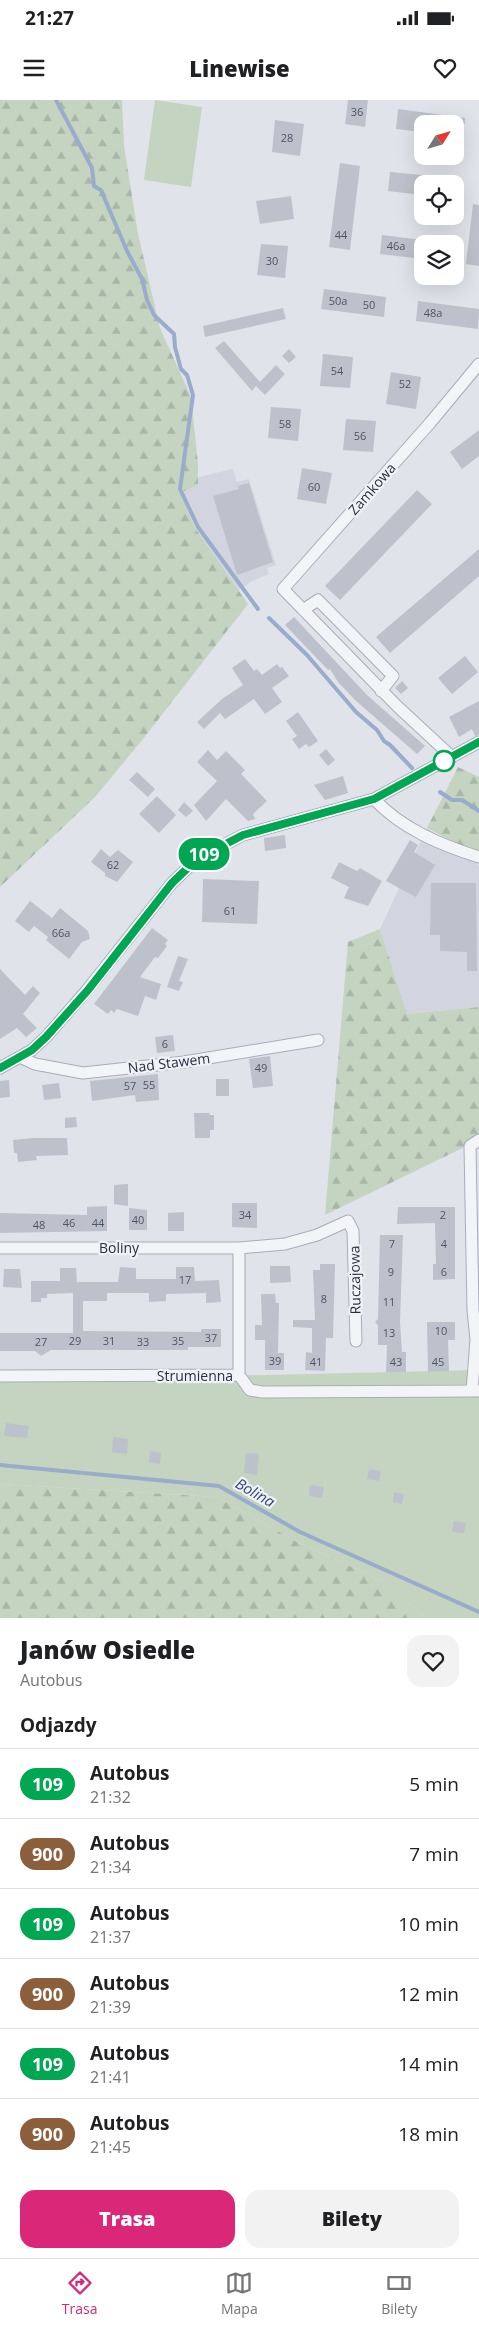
<!DOCTYPE html>
<html lang="pl">
<head>
<meta charset="utf-8">
<style>
  :root { --surface:#fff; --page:#f2f2f2; --text:#202124; --muted:#757577; --line:#e0e0e0; --accent:#db2777 }
  body { margin:0; font-family:"Open Sans",sans-serif; background:var(--page); color:var(--text); height:100vh; display:flex; flex-direction:column; font-size:19px; white-space:nowrap }
  * { box-sizing:border-box; margin:0 }
  p { font-size:16px; color:var(--muted) }
  .icon { flex:none; width:28px; height:28px; fill:none; stroke:currentColor; stroke-width:2; stroke-linecap:round; stroke-linejoin:round }
  .map { position:relative; height:1518px; overflow:hidden }
  .sheet { display:flex; flex-direction:column; background:var(--surface); flex:1 }
  .sheet>* { flex:none }
  .badge { padding:0 10px; border-radius:16px; font-size:18px; line-height:32px }
  .needle { width:32px; rotate:53deg }
  .controls { position:absolute; left:414px; top:15px; display:grid; gap:10px }
  .controls a { display:grid; place-items:center; width:50px; height:50px; border-radius:10px; background:var(--surface); box-shadow:0 5px 20px #0002; font-size:25px }
  .map>.badge { position:absolute; translate:-50% -50%; box-shadow:0 0 0 2px #fff }
  h2 { padding:0 20px; font-size:19px; line-height:45px }
  .round { display:grid; place-items:center; flex:none; width:52px; height:52px; border-radius:15px; background:var(--page) }
  .summary { display:flex; align-items:center; justify-content:space-between; height:85px; padding:0 20px }
  h1 { font-size:24px; font-weight:800; line-height:38px }
  .primary-button { display:flex; gap:10px; margin-top:auto; padding:10px 20px }
  .primary-button a { flex:1; height:58px; border-radius:15px; background:var(--accent); color:#fff; font-size:20px; font-weight:800; line-height:58px; text-align:center }
  .primary-button a+a { background:var(--page); color:var(--text) }
  ul { padding:0; list-style:none }
  li { display:flex; align-items:center; gap:15px; height:70px; padding:0 20px; border-top:1px solid var(--line) }
  li div { flex:1 }
  li b { display:block; font-size:19px }
  li em { font-style:normal }
  li .badge { min-width:55px; font-weight:700; text-align:center }
  .status { display:flex; justify-content:space-between; align-items:center; height:35px; padding:0 25px; background:var(--surface); direction:ltr }
  .status svg { height:14px; fill:currentColor }
  header { display:flex; justify-content:space-between; align-items:center; height:65px; padding:0 20px; background:var(--surface); font-size:22px; font-weight:800 }
  .menu { display:flex; justify-content:space-around; align-items:center; height:70px; border-top:1px solid var(--line); background:var(--surface); font-size:14px; color:var(--muted) }
  .menu a { display:grid; justify-items:center; gap:2px }
  .menu .on { color:var(--accent) }
  .map>svg:first-child { display:block }
  .built { fill:#d2d5df }
  .green { fill:#c4d4c1 }
  .forest { fill:url(#forest-firs) }
  .lines { fill:none; stroke-linecap:round; stroke-linejoin:round }
  .stream { stroke:#9aaccb; stroke-width:4 }
  .building { fill:#bdc1cc }
  .street-casing { stroke:#a9adb7; stroke-width:13 }
  .street { stroke:#f3f4f8; stroke-width:11 }
  .line-casing { stroke:#fff; stroke-width:11 }
  .line { stroke:#00a651; stroke-width:8 }
  .stop-dot { fill:#fff; stroke:#00a651; stroke-width:2.5 }
  .labels { text-anchor:middle; stroke-width:4.5; stroke-linejoin:round; paint-order:stroke }
  .number-label { font-size:11px; fill:#4d5464 }
  .street-label { font-size:14px; fill:#282f41; stroke:#f0f2f7 }
  .water-label { font-size:15px; font-style:italic; fill:#314877; stroke:#f0f2f7 }
</style>
</head>
<body>
<div class="status"><b>21:27</b><svg viewBox="0 0 49 12"><path d="M0 12V9h3v3zM5 12V6h3v6zM10 12V3h3v9zM15 12V0h3v12zM26 1h20v11H26zM47 4h2v5h-2z"/></svg></div>
<header><svg class="icon" aria-label="menu" viewBox="0 0 24 24"><path d="M4 6h16M4 12h16M4 18h16"/></svg>Linewise<svg class="icon" aria-label="heart" viewBox="0 0 24 24"><path d="M12 20l-8-8c-3-5 5-10 8-4 3-6 11-1 8 4z"/></svg></header>
<div class="map">
<svg width="479" height="1518" viewBox="0 0 479 1518">
  <defs>
    <pattern id="forest-firs" width="22" height="20" patternUnits="userSpaceOnUse" patternTransform="scale(1.25)"><rect width="22" height="20" fill="#c4d4c1"/><path d="M5 1l3.5 6h-7zM16 11l3.5 6h-7z" fill="#a8b6a7"/></pattern>
  </defs>
  <rect width="100%" height="100%" fill="#e0e3ea"/>
  <path class="built" d="M233,369L237,382L249,379L276,465L267,468L269,474L252,481L238,491L195,428L180,393L198,385V377Z
    M427,728L479,765V907L407,914L380,829Z"/>
  <path class="green" d="M155,0L202,7L191,87L144,80Z
    M479,1270V1518H426L385,1482L299,1443L217,1397L0,1384V1281Z"/>
  <path class="forest" d="M0,0H122L124,46L138,134L160,228L191,297L198,364V385L180,393L195,428L248,504L143,639L95,697L0,787Z
    M458,667L479,677V755L427,728Z
    M380,829L407,914L479,907V1040L325,1115L348,842Z
    M0,1384L217,1397L299,1443L385,1482L426,1518H0Z"/>
  <g class="lines">
    <path class="stream" d="M56,0L92,68L94,86L101,90L127,151L142,179L147,200L154,215L174,234L175,247L181,269L187,275L193,295L180,389L198,427L258,509
      M269,518L307,555L356,612L377,630L384,641L390,645L412,668
      M440,692L452,700H462L479,711
      M0,1365L219,1386L300,1432L479,1512"/>
  </g>
  <path class="building" d="M348,0H368L365,27L345,24Z
    M398,9L465,18V24H422V32L396,29Z
    M275,20L304,24L300,56L272,52Z
    M340,63L360,66L350,150L329,147Z
    M390,72L422,75V95L388,91Z
    M291,96L294,119L260,124L256,101Z
    M473,104L479,105V166L466,164Z
    M382,135L422,140V159L380,154Z
    M261,144L288,146L285,178L257,175Z
    M324,189L386,197L384,217L321,209Z
    M418,201L479,209L478,229L416,221Z
    M283,208L286,219L205,237L203,226Z
    M224,241L260,282L276,265L285,274L265,295L256,286L252,291L215,248Z
    M289,249L296,257L289,263L282,256Z
    M323,254L353,257L350,288L320,286Z
    M391,272L421,277L416,309L386,304Z
    M271,307L301,309L298,341L268,338Z
    M346,319L376,321L373,352L343,350Z
    M479,330V356L462,369L450,352Z
    M302,368L332,373L326,404L297,399Z
    M249,383L273,462L237,475L213,396L239,389L238,386Z
    M417,390L432,404L340,500L325,486Z
    M479,449V476L390,553L376,537Z
    M294,517L367,595L425,646L417,654L355,600L338,582L330,569L328,570L285,525Z
    M465,556L478,572L452,594L438,578Z
    M245,559L254,571L257,569L262,575L277,564L280,568L282,567L289,576L272,588L282,602L265,614L254,599L225,619L220,613L204,629L197,622L222,599L243,585L232,568Z
    M402,581L408,588L401,594L395,588Z
    M479,601V635L475,636L472,629L459,637L449,617Z
    M298,612L318,641L309,647L306,644L299,649L292,639L297,636L286,621Z
    M326,649L335,660L328,666L319,655Z
    M208,650L217,660L226,651L245,670L241,674L267,701L253,714L255,719L248,721L226,699L206,721L194,705L217,681L197,662Z
    M137,672L155,689L148,697L129,680Z
    M343,676L348,693L325,700L314,685Z
    M157,696L176,715L159,733L139,714Z
    M184,702L193,711L186,717L178,710Z
    M285,735L286,748L265,751L264,738Z
    M410,740L418,745L414,752L435,765L416,797L386,781Z
    M101,749L110,757L118,750L133,762L117,782L105,776V773L91,762Z
    M339,762L357,771L360,768L382,781L368,806L344,798L349,787L331,778Z
    M203,779L259,781L257,824L202,822Z
    M431,783H476L477,871H467V852L440,851V835H430Z
    M30,801L52,818L60,808L88,831L90,839L82,842L69,859L46,840L48,837L34,826L29,832L15,821Z
    M152,828L168,840L165,844L167,846L158,858L155,857L140,877L161,884L156,900L145,896L138,916L117,909L114,913L111,910L108,914L94,904Z
    M178,856L188,859L179,881L183,882L179,891L167,887Z
    M0,869L25,895L33,886L40,893L23,914L37,928L26,937L17,928L0,939Z
    M173,935L175,951L157,953L155,937Z
    M270,956L273,986L253,988L249,959Z
    M158,974L159,1000L136,1002L135,995L92,1001L90,981Z
    M216,979H229V996H216Z
    M9,980L10,997L0,998V981Z
    M59,983L61,998L44,1000L42,985Z
    M194,1013H210L209,1015H214V1030H210V1038H195Z
    M76,1017L77,1027L65,1028V1018Z
    M34,1038H67L68,1055L36,1056L37,1060L18,1062L17,1053H14L13,1040Z
    M128,1084V1106L114,1104V1085Z
    M232,1103H257V1128L232,1127Z
    M107,1106V1131L0,1133V1113L87,1115V1107Z
    M398,1107H455V1179L433,1180V1164H436L435,1123L397,1124Z
    M129,1108L147,1110V1130H129Z
    M184,1112V1131H168V1113Z
    M380,1135H403L400,1222L402,1252H406V1272H386L387,1245H378V1225L375,1222L378,1219Z
    M320,1164H335L333,1238H326L325,1271L305,1270L306,1252L312,1253V1228L293,1227V1220H315L313,1170H320Z
    M270,1166H290L291,1182L270,1183Z
    M120,1167L136,1168V1179H176V1167H194L195,1181L219,1180L221,1202L206,1203V1193L166,1194V1201L149,1202V1193H107V1201H83V1231L201,1232V1229H221V1247H188V1250H51L41,1256L35,1251H0V1233H73V1193L47,1194V1198H41V1202H31V1181H60V1168H76L77,1182H118Z
    M4,1169H20L22,1188L3,1187Z
    M261,1194H275L276,1203H279L278,1253H284V1270H265V1240H255V1225H262Z
    M427,1222H455V1240H448L449,1271L428,1272Z
    M6,1323L29,1326L27,1338L4,1336Z
    M113,1337L128,1339L127,1354L112,1352Z
    M150,1351L161,1353L160,1364L149,1362Z
    M246,1353L259,1354L257,1375L244,1373Z
    M369,1369L381,1371L379,1381L367,1379Z
    M310,1385L324,1387L322,1398L309,1396Z
    M394,1392L404,1394L402,1404L393,1402Z
    M454,1421L466,1423L464,1433L452,1432Z"/>
  <g class="lines">
    <defs>
      <path id="street" d="M303,510L318,500L393,576L381,591
        M452,657L397,606L283,489L430,323L479,264
        M374,699C402,729 441,745 479,757
        M20,957L35,964L83,973L184,962L318,940
        M0,968L32,950L46,937L87,890L172,783L197,759L243,735L374,699L479,642
        M0,1148H239L285,1144L317,1135L348,1121L353,1131L356,1241
        M239,1275V1148
        M0,1276L239,1275L250,1290L262,1292L479,1291
        M472,1291L476,1240L473,1210L470,1046L479,1040"/>
    </defs>
    <use href="#street" class="street-casing"/>
    <use href="#street" class="street"/>
  </g>
  <g class="lines">
    <defs>
      <path id="line" d="M0,968L32,950L46,937L88,890L172,783L197,759L243,735L374,699L479,642"/>
    </defs>
    <use href="#line" class="line-casing"/>
    <use href="#line" class="line"/>
  </g>
  <circle class="stop-dot" cx="444" cy="661" r="10"/>
  <g class="labels">
    <g class="number-label">
      <text x="357" y="16">36</text>
      <text x="287" y="42">28</text>
      <text x="341" y="139">44</text>
      <text x="396" y="150">46a</text>
      <text x="272" y="165">30</text>
      <text x="338" y="205">50a</text>
      <text x="369" y="209">50</text>
      <text x="433" y="217">48a</text>
      <text x="337" y="275">54</text>
      <text x="405" y="288">52</text>
      <text x="285" y="328">58</text>
      <text x="360" y="340">56</text>
      <text x="314" y="391">60</text>
      <text x="113" y="769">62</text>
      <text x="230" y="815">61</text>
      <text x="61" y="837">66a</text>
      <text x="165" y="948">6</text>
      <text x="261" y="972">49</text>
      <text x="149" y="989">55</text>
      <text x="130" y="990">57</text>
      <text x="245" y="1119">34</text>
      <text x="443" y="1119">2</text>
      <text x="138" y="1124">40</text>
      <text x="69" y="1127">46</text>
      <text x="98" y="1127">44</text>
      <text x="39" y="1129">48</text>
      <text x="392" y="1148">7</text>
      <text x="444" y="1148">4</text>
      <text x="391" y="1176">9</text>
      <text x="444" y="1176">6</text>
      <text x="185" y="1184">17</text>
      <text x="324" y="1203">8</text>
      <text x="389" y="1206">11</text>
      <text x="441" y="1235">10</text>
      <text x="389" y="1237">13</text>
      <text x="211" y="1242">37</text>
      <text x="75" y="1245">29</text>
      <text x="109" y="1245">31</text>
      <text x="178" y="1245">35</text>
      <text x="41" y="1246">27</text>
      <text x="143" y="1246">33</text>
      <text x="275" y="1265">39</text>
      <text x="316" y="1266">41</text>
      <text x="396" y="1266">43</text>
      <text x="438" y="1266">45</text>
    </g>
    <g class="street-label">
      <text transform="translate(372 389) rotate(-49)" y="5">Zamkowa</text>
      <text transform="translate(169 963) rotate(-7)" y="5">Nad Stawem</text>
      <text x="119" y="1153">Boliny</text>
      <text transform="translate(355 1180) rotate(-91)" y="5">Ruczajowa</text>
      <text x="195" y="1281">Strumienna</text>
    </g>
    <g class="water-label">
      <text transform="translate(255 1393) rotate(30)" y="5">Bolina</text>
    </g>
  </g>
</svg>
<div class="controls">
<a><svg class="needle" viewBox="-14 -14 28 28"><path d="M0-13l5 13h-10z" fill="#e53935"/><path d="M0 13l5-13h-10z" fill="#757577"/></svg></a>
<a><svg class="icon" aria-label="locate" viewBox="0 0 24 24"><circle cx="12" cy="12" r="6"/><path d="M12 2v4M12 18v4M2 12h4M18 12h4"/></svg></a>
<a><svg class="icon" aria-label="layers" viewBox="0 0 24 24"><path d="M12 4l9 5-9 5-9-5zM3 14l9 5 9-5"/></svg></a>
</div>
<b class="badge" style="left:204px;top:754px;background:#00a651;color:#fff">109</b>
</div>
<section class="sheet">
<div class="summary"><div><h1>Janów Osiedle</h1><p>Autobus</p></div><a class="round"><svg class="icon" aria-label="heart" viewBox="0 0 24 24"><path d="M12 20l-8-8c-3-5 5-10 8-4 3-6 11-1 8 4z"/></svg></a></div>
<h2>Odjazdy</h2>
<ul>
<li><span class="badge" style="background:#00a651;color:#fff">109</span><div><b>Autobus</b><p>21:32</p></div><em>5 min</em></li>
<li><span class="badge" style="background:#8b5e3c;color:#fff">900</span><div><b>Autobus</b><p>21:34</p></div><em>7 min</em></li>
<li><span class="badge" style="background:#00a651;color:#fff">109</span><div><b>Autobus</b><p>21:37</p></div><em>10 min</em></li>
<li><span class="badge" style="background:#8b5e3c;color:#fff">900</span><div><b>Autobus</b><p>21:39</p></div><em>12 min</em></li>
<li><span class="badge" style="background:#00a651;color:#fff">109</span><div><b>Autobus</b><p>21:41</p></div><em>14 min</em></li>
<li><span class="badge" style="background:#8b5e3c;color:#fff">900</span><div><b>Autobus</b><p>21:45</p></div><em>18 min</em></li>
</ul>
<div class="primary-button"><a>Trasa</a><a>Bilety</a></div>
</section>
<nav class="menu">
<a class="on"><svg class="icon" aria-label="directions" viewBox="0 0 24 24"><path d="M12 3l9 9-9 9-9-9zM9 14v-3h6M13 9l2 2-2 2"/></svg>Trasa</a>
<a><svg class="icon" aria-label="map" viewBox="0 0 24 24"><path d="M3 6l6-2 6 2 6-2v14l-6 2-6-2-6 2zM9 4v14M15 6v14"/></svg>Mapa</a>
<a><svg class="icon" aria-label="tickets" viewBox="0 0 24 24"><path d="M3 7h18v10H3zM15 7v10"/></svg>Bilety</a>
</nav>
</body>
</html>
